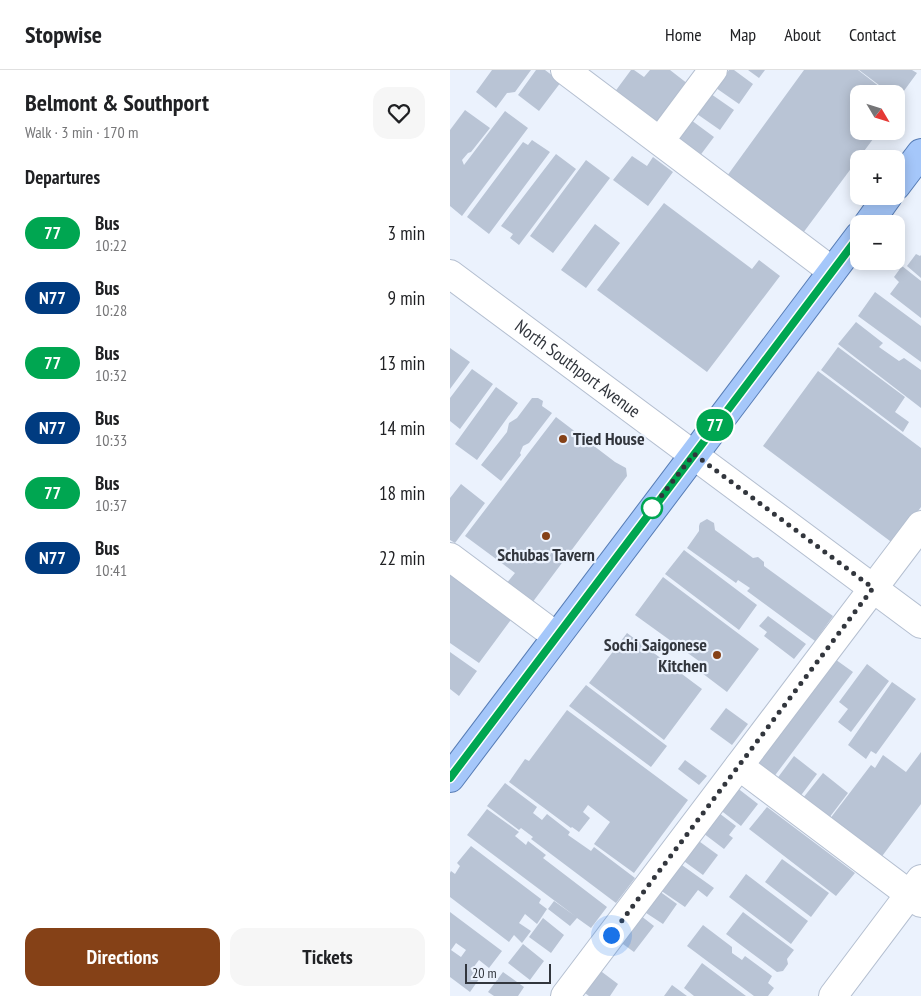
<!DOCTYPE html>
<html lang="en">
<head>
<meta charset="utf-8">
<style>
  :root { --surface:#fff; --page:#f6f6f6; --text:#202124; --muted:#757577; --line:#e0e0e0; --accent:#854117 }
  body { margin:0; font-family:"PT Sans Narrow",sans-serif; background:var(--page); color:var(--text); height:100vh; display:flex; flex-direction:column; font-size:19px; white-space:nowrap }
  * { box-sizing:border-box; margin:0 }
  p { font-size:16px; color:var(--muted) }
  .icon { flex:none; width:28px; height:28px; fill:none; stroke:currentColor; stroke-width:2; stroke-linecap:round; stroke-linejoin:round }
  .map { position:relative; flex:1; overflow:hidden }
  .panel { display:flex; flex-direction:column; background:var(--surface); width:450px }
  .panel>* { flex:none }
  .badge { padding:0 10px; border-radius:16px; font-size:18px; line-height:32px }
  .needle { width:32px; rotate:128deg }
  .controls { position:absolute; left:400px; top:15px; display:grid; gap:10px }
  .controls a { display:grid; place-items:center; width:55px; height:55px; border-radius:10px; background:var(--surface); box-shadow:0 2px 12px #0003; font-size:25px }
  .scale { position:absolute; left:15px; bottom:12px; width:86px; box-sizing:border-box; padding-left:5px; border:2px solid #32363d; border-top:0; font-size:14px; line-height:18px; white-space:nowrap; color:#32363d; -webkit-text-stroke:4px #ebf2fd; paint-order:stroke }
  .you { position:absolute; width:25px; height:25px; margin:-12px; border:4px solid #fff; border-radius:50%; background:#1a73e8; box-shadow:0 0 0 8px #1a73e833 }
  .map>.badge { position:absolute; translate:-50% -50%; box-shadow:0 0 0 2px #fff }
  h2 { padding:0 25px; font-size:19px; line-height:45px }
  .round { display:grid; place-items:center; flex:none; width:52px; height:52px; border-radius:15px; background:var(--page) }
  .overview { display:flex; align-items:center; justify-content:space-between; height:85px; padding:0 25px }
  h1 { font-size:24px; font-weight:600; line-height:38px }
  .action { display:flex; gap:10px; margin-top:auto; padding:10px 25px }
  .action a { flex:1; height:58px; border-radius:15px; background:var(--accent); color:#fff; font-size:20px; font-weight:600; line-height:58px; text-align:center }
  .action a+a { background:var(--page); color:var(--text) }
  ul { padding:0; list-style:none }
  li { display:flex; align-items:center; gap:15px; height:65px; padding:0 25px }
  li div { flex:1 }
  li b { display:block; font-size:19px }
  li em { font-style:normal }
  li .badge { min-width:55px; font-weight:700; text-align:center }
  header { display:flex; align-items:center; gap:30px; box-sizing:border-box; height:70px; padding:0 25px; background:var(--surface); border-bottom:1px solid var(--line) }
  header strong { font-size:24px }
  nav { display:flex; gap:28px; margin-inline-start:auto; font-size:18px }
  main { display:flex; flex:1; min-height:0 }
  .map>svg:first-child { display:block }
  .building { fill:#b9c4d5; fill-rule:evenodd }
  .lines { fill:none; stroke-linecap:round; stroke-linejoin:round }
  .minor-casing { stroke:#b4bfd0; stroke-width:30 }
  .major-casing { stroke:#567cb5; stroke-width:30 }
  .minor { stroke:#fff; stroke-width:28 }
  .major { stroke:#a5c7fa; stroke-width:28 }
  .line-casing { stroke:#fff; stroke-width:11 }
  .line { stroke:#00a651; stroke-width:8 }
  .walk { stroke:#32363d; stroke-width:5; stroke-dasharray:0 9 }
  .poi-dot { fill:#854117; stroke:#ebf2fd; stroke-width:2 }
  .stop-dot { fill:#fff; stroke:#00a651; stroke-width:2.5 }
  .labels { text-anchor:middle; stroke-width:4.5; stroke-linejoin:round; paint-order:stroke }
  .street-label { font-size:18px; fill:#32363d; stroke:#ebf2fd }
  .poi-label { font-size:18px; font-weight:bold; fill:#32363d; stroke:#ebf2fd; text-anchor:start }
</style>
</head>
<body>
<header>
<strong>Stopwise</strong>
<nav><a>Home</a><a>Map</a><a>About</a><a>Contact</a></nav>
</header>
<main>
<section class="panel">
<div class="overview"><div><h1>Belmont &amp; Southport</h1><p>Walk · 3 min · 170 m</p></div><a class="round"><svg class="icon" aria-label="heart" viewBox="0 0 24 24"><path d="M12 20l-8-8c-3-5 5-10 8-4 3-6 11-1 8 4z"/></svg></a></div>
<h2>Departures</h2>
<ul>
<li><span class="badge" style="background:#00a651;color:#fff">77</span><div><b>Bus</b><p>10:22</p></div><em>3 min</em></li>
<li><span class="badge" style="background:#003b80;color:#fff">N77</span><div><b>Bus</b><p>10:28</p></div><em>9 min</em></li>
<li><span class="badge" style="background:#00a651;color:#fff">77</span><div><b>Bus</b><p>10:32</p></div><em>13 min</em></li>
<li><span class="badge" style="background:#003b80;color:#fff">N77</span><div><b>Bus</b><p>10:33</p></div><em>14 min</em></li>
<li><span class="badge" style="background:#00a651;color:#fff">77</span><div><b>Bus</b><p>10:37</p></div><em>18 min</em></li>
<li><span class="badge" style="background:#003b80;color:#fff">N77</span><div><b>Bus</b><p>10:41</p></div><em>22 min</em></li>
</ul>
<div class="action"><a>Directions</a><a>Tickets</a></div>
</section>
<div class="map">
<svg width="471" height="926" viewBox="0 0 471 926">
  <rect width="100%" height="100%" fill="#ebf2fd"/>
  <path class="building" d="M42,0H81L65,22L57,23L46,38L26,22Z
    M86,0H95L111,12L89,41L68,25Z
    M181,0H184L194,7L200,0H220L238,14L207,55L164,23Z
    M279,0H284L303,14L289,34L266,18Z
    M298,0H315L309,8Z
    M354,0H408L439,24H409V61H429L353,163L277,106Z
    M409,0H462L467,3L448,29L446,24H441Z
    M261,24L284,40L270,60L247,44Z
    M15,40L40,58L21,82L18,83L12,90L14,95L55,41L78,58L12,146L0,136V60Z
    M241,50L264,67L249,87L227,70Z
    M82,70L100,82L39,164L17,147L73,72L78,75Z
    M106,84L126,99L69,175L60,168L63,164L51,156Z
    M182,86L197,96L203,87L223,102L198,136L163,110Z
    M136,90L160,108L103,183L80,166Z
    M214,133L302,199L309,190L330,206L257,302L147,220Z
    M145,154L170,173L136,218L111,200Z
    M466,184L470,186L471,185V208L457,196Z
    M452,196L471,211V248L440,224L449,212L444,207Z
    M425,222L471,256V292L408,246Z
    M406,252L433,273L429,277L449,291L454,288L471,300V338L388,274Z
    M388,277L455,327L445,342L459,352L453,362L371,300Z
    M0,278L20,292L0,319Z
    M22,299L43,314L10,359L0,351V328Z
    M368,301L471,378V437L444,474L313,376Z
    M46,317L68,333L27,390L5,374Z
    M82,328H88L93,331L92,336L102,343L79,373L73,376L70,383L71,385L51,411L31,395L57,362L59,353L67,348Z
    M106,347L165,392L176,398L177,406L82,533L56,514L65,503L15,466Z
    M11,414L35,433L5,473L0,470V428Z
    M257,449L264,453L265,460L303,488L308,487L314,492V496L383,546L365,571L297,521L300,518L288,510L286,513L237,478L249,461V456L250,453Z
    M234,480L307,535L289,560L215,504Z
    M0,501L63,547L29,593L0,573Z
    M213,507L309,579L277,622L248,600L253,594L185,545Z
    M318,546L356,574L344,589L314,566L317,562L309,556Z
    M177,563L252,619L214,670L139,613Z
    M0,582L27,601L9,626L0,619Z
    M382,587L403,602L323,708L302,693Z
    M417,594L439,611L401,662L388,652L398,639L389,632Z
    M442,612L466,629L426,684L421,681L416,689L398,675Z
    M136,615L217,676L201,697L119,636Z
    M276,638L298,654L282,675L260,659Z
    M117,640L238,730L184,803L144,774L160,752L138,735L133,742L140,748L129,762L122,757L121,758L59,712L75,689L79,691Z
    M471,682V734L427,793L376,754L421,695L425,698L433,685L456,702Z
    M344,686L367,704L349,728L326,710Z
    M235,690L257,706L249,715L228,699Z
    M373,703L398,723L379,748L353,728Z
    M55,713L87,737L83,743L92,750L97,744L120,762L118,765L141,781L144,777L185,808L166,833L81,769L83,767L71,758L69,760L37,736Z
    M286,717L308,734L291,756L269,739Z
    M317,737L405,803L386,826L299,759Z
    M37,739L69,762L65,766L76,775L78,771L96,785L93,788L157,837L141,858L127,848L120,856L98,839L104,831L125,846L17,765Z
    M265,740L286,756L279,765L283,768L274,779L249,760Z
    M246,769L268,785L253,805L231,789Z
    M21,776L91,829L89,833L97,839L87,854L75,844L69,853L81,861L72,873L64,865L59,872L0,827V803L1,801L5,804L10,796L7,793Z
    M332,789L379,823L361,847L315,812Z
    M229,793L264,818L257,827L248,820L235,837L210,820Z
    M296,804L358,851L341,874L279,827Z
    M205,818L227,834L213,854L190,839Z
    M0,842L52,881L39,898L29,890L23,898L32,905L20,922L0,907ZM6,873L16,880L11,887L1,880Z
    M186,842L204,856L184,882L166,869Z
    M293,842L344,880L337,889L338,894L333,901L327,902L276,864Z
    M93,848L114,865L101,883L79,867Z
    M253,855L282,877V883L292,890L295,886L322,906L318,913L324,918L318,926H304L237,876Z
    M73,874L94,891L80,910L58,893Z
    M252,893L296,926H244L234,918Z
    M148,899L168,914L160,926H139L132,921Z
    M53,902L74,917L68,926H44L38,922Z
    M222,915L237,926H214Z"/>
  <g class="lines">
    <defs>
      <g id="minor">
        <path d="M115,0L382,201"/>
        <path d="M210,71L263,0"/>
        <path id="s1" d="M0,204L471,554"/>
        <path d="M0,487L106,566"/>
        <path d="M289,696L471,833"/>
        <path d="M115,926L471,455"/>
        <path d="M383,926L471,809"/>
      </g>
      <path id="major" d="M446,116L471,83
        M418,154L438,126
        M0,708L409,166"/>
    </defs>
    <use href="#minor" class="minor-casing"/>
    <use href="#major" class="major-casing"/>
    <use href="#minor" class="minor"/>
    <use href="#major" class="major"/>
  </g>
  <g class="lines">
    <defs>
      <path id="line" d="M0,708L409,166"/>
    </defs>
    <use href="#line" class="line-casing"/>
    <use href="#line" class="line"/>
    <path class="walk" d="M161,865L423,518L244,384L202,438"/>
  </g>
  <g class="poi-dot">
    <circle cx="113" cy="369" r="5"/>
    <circle cx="96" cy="466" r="5"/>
    <circle cx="267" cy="585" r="5"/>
  </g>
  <circle class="stop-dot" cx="202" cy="438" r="10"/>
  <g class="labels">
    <g class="street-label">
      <text dy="6" stroke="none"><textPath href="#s1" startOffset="159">North Southport Avenue</textPath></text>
    </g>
    <g class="poi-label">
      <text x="123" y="375">Tied House</text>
      <text x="96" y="491" text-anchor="middle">Schubas Tavern</text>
      <text x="257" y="581" text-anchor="end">Sochi Saigonese<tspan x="257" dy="21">Kitchen</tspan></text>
    </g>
  </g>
</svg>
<div class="controls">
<a><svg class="needle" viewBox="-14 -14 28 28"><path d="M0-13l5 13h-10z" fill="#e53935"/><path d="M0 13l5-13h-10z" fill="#757577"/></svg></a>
<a>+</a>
<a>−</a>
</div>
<div class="scale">20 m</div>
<div class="you" style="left:161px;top:865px"></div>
<b class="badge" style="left:265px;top:355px;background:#00a651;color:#fff">77</b>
</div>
</main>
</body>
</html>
